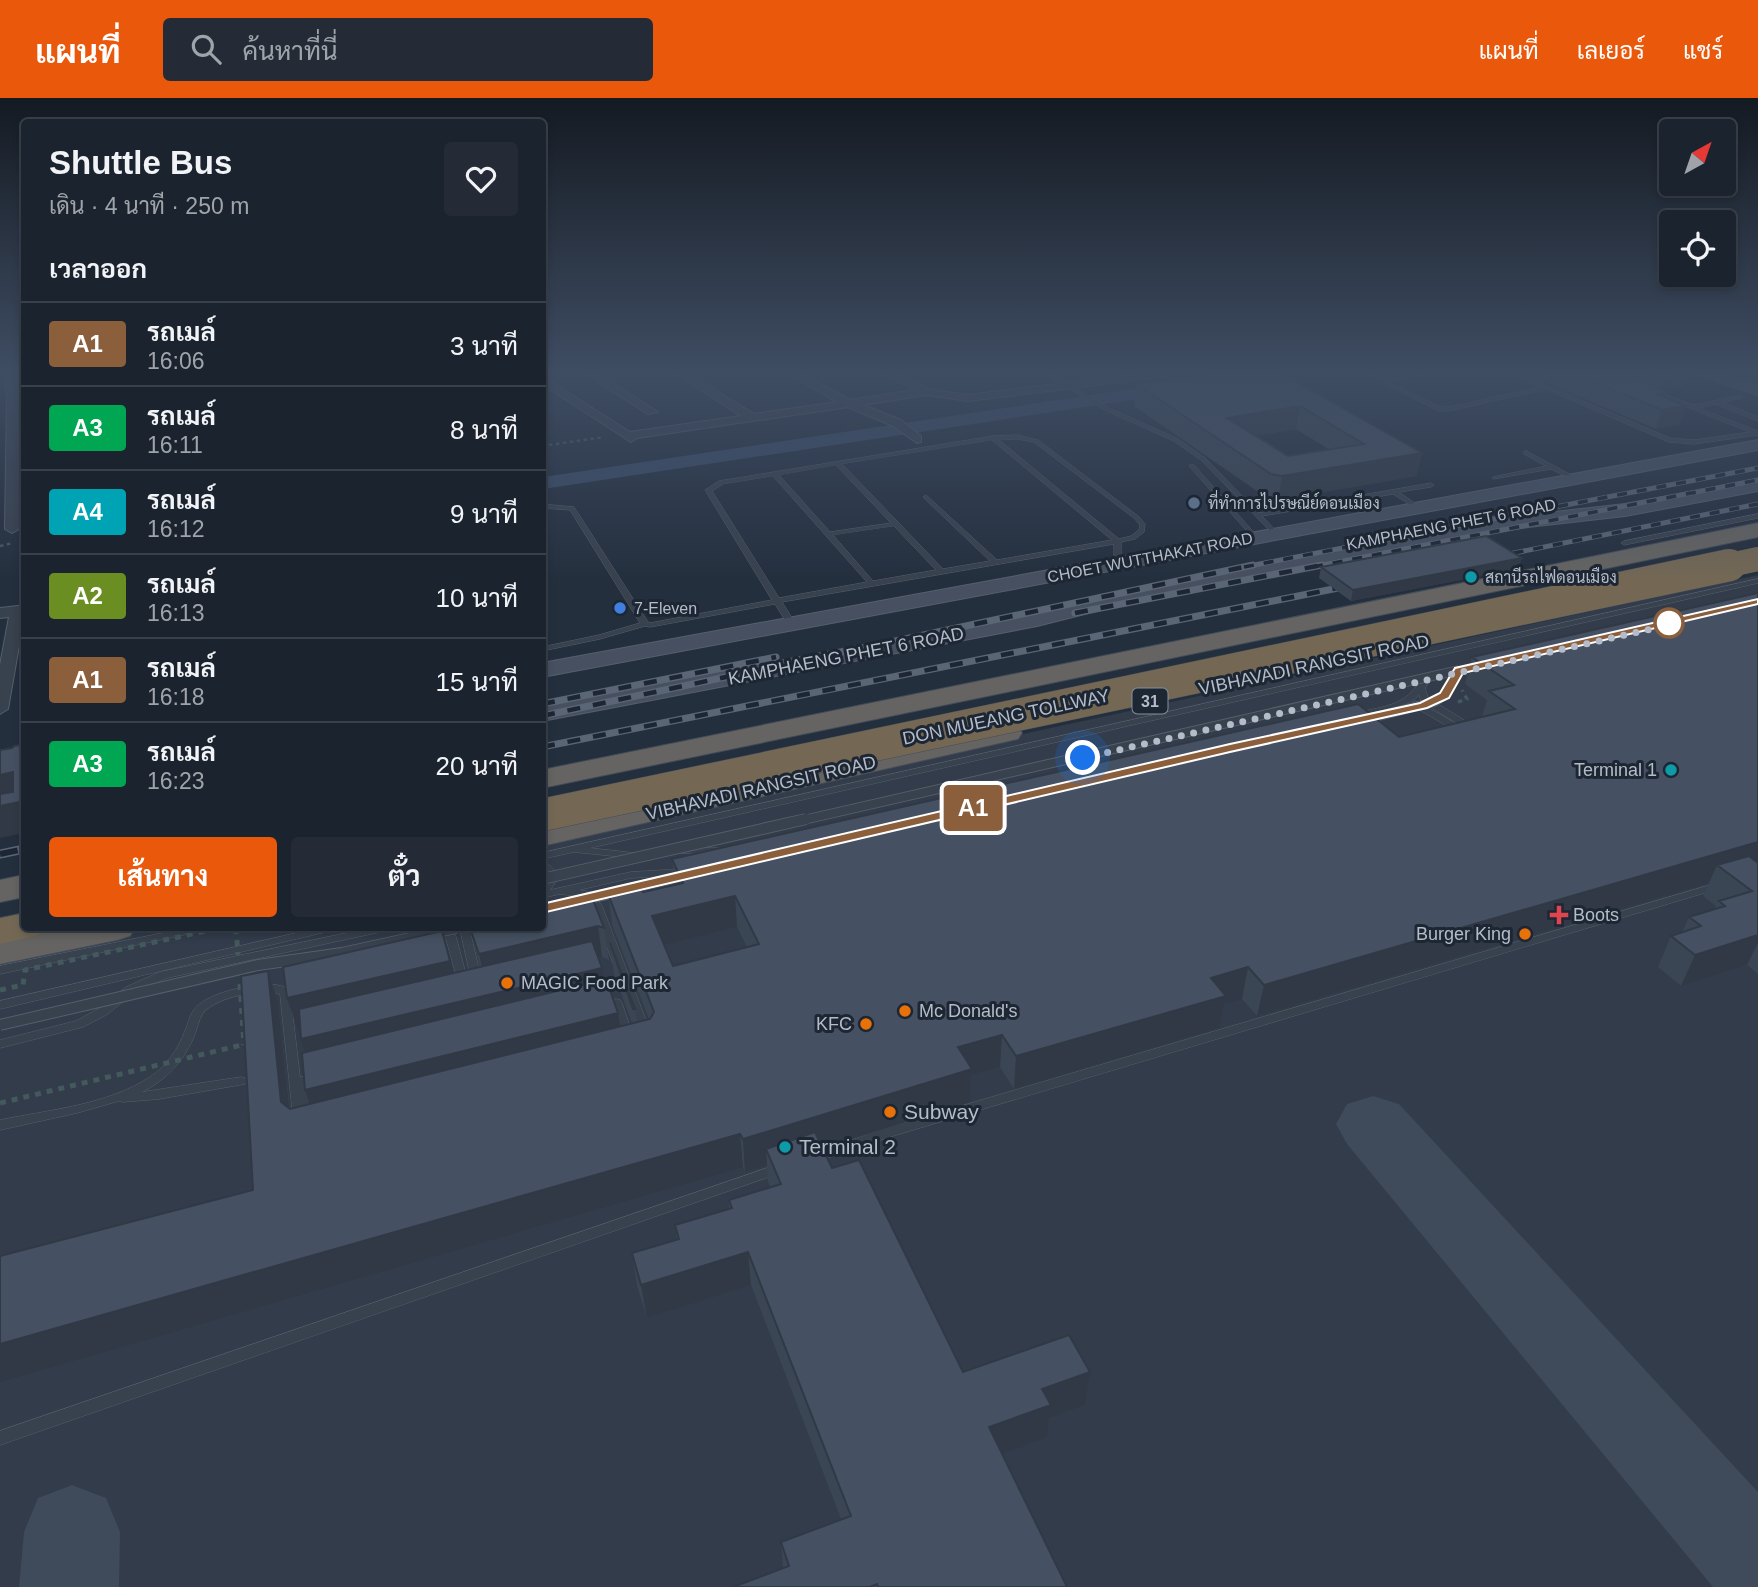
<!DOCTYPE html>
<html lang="th">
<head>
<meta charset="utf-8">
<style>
  :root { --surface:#1b232e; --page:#242b36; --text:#f1f3f6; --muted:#a0a4aa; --line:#39404a; --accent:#ea580c }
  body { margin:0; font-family:Helvetica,Sarabun,sans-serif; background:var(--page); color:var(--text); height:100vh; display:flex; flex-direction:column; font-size:26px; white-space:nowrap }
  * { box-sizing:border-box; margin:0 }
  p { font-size:23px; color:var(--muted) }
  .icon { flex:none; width:38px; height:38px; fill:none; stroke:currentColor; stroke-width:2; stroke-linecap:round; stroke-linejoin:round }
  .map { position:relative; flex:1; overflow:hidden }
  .side { position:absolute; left:21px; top:21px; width:525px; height:812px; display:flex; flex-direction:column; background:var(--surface); border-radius:7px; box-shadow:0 4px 10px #0003,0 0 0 2px var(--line) }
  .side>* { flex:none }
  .badge { padding:0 14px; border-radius:5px; font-size:24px; line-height:46px }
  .needle { width:46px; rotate:40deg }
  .fabs { position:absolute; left:1659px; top:21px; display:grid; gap:14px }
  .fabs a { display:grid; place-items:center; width:77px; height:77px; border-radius:7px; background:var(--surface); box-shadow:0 4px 10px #0003,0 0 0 2px var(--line); font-size:35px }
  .you { position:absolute; width:35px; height:35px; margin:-18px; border:5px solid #fff; border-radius:50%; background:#1a73e8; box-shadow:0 0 0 10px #1a73e833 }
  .map>.badge { position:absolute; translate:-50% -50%; box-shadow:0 0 0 4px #fff }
  h2 { padding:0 28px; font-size:26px; line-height:63px }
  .round { display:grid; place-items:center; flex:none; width:74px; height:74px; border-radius:7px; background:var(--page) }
  .head { display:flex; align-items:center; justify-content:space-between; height:119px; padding:0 28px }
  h1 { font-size:33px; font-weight:700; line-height:52px }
  .primary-button { display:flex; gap:14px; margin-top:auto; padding:14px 28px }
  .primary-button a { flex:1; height:80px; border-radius:7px; background:var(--accent); color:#fff; font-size:28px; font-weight:700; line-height:80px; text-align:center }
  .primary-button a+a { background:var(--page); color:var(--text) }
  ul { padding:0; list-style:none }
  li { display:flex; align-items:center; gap:21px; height:84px; padding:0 28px; border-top:2px solid var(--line) }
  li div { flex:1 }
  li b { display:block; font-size:26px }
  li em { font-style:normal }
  li .badge { min-width:77px; font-weight:700; text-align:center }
  header { display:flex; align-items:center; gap:42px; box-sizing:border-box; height:98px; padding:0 35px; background:var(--accent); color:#fff }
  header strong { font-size:33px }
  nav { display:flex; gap:38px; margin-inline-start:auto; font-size:24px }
  .search { width:490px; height:63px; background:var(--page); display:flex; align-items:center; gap:18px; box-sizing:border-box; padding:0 24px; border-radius:7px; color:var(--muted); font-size:26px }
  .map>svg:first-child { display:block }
  .airport { fill:#323c4b }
  .water { fill:#394c67 }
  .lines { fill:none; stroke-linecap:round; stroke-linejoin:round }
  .taxiway { fill:#3f4a5a; fill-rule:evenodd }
  .service-casing { stroke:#565f6c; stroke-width:1 }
  .minor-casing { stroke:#565f6c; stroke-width:2 }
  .secondary-casing { stroke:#565f6c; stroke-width:2 }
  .trunk-casing { stroke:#434c59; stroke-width:2 }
  .motorway-casing { stroke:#434c59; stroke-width:1 }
  .path-far1 { stroke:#44595c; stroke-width:2.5; stroke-dasharray:3.5 3.5; stroke-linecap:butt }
  .path { stroke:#44595c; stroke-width:3.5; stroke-dasharray:4.5 4.5; stroke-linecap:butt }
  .service { fill:#38414e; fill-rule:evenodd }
  .minor { fill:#38414e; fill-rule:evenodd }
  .secondary { fill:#465061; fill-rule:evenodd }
  .trunk { fill:#656462; fill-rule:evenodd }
  .motorway { fill:#746855; fill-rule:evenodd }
  .rail-far2-casing { stroke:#5a6575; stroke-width:5 }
  .rail-far1-casing { stroke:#5a6575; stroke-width:7 }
  .rail-casing { stroke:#5a6575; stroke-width:9 }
  .rail-far2 { stroke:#1d2633; stroke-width:3.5; stroke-dasharray:10; stroke-linecap:butt }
  .rail-far1 { stroke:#1d2633; stroke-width:4.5; stroke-dasharray:13; stroke-linecap:butt }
  .rail { stroke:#1d2633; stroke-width:6; stroke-dasharray:18; stroke-linecap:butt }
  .service-bridge-far1-casing { stroke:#565f6c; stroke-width:10; stroke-linecap:butt }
  .service-bridge-casing { stroke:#565f6c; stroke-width:12; stroke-linecap:butt }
  .motorway-bridge-far1-casing { stroke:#434c59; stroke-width:24; stroke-linecap:butt }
  .motorway-bridge-casing { stroke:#434c59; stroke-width:33; stroke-linecap:butt }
  .path-bridge { stroke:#44595c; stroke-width:5; stroke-dasharray:6 6; stroke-linecap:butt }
  .service-bridge-far1 { stroke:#38414e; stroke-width:8 }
  .service-bridge { stroke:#38414e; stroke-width:10 }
  .motorway-bridge-far1 { stroke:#746855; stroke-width:24 }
  .motorway-bridge { stroke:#746855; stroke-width:32 }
  .wall { fill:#3b4654; fill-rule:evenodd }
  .shaded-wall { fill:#303945 }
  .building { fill:#455162; stroke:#303945; stroke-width:2; fill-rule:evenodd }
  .line { fill:#8b5e3c; stroke:#fff; stroke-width:2 }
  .walk { stroke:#b4bcc9; stroke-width:7; stroke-dasharray:0 12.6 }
  .service-dot { fill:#5c6f8a; stroke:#1d2633; stroke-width:2.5 }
  .culture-dot { fill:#0f9aa8; stroke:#1d2633; stroke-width:2.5 }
  .shop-dot { fill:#3f7fe0; stroke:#1d2633; stroke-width:2.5 }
  .stop-dot { fill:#fff; stroke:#8b5e3c; stroke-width:3.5 }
  .health-dot { fill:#e0444e; stroke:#1d2633; stroke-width:2.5 }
  .food-dot { fill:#e8710a; stroke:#1d2633; stroke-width:2.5 }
  .labels { text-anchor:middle; stroke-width:6; stroke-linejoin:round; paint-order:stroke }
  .far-poi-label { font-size:16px; fill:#b4bcc9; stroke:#1d2633; text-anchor:start }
  .far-street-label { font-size:16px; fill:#b4bcc9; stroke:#1d2633 }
  .shield { fill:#1d2633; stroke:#878f9c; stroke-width:2 }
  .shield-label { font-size:16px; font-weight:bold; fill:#b4bcc9 }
  .street-label { font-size:18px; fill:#b4bcc9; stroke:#1d2633 }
  .poi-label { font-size:18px; fill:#b4bcc9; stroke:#1d2633; text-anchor:end }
  .near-poi-label { font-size:21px; fill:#b4bcc9; stroke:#1d2633; text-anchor:start }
</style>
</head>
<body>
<header>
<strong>แผนที่</strong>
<div class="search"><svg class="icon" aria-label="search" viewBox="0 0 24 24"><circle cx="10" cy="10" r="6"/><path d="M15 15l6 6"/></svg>ค้นหาที่นี่</div>
<nav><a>แผนที่</a><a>เลเยอร์</a><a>แชร์</a></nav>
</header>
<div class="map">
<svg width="1758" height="1489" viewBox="0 0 1758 1489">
  <rect width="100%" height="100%" fill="#242f3e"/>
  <path class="airport" d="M1758,477V1489H0V858L131,830H542L543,740Z"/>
  <path class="water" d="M1245,274H1317L543,391V379Z"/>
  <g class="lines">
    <path class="taxiway" d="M1373,998L1399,1006L1758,1394V1489H1713L1347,1046L1336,1026L1347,1006Z
      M72,1387L106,1400L120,1434L119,1489H19L24,1434L38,1400Z"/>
    <defs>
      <path id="service" d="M1041,274H1048L1109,310L1178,341L1205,360L1259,415L1431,385L1434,387L1431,389L1399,394L1419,408L1420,409L1417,411L1393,396L1262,418L1278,435L1273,436L1201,362L1174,343L1105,312Z
        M1365,274C1373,275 1379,281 1387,281C1406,280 1425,274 1445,274L1389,284L1440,309H1449L1540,289L1507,274H1515L1670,340L1694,342L1750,334L1652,295V293H1656L1693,307L1740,297L1743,299L1742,300L1723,304L1758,319V323L1716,306L1698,310L1758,333V337L1694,346L1669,344L1546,291L1449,313H1439L1365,276Z
        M1017,337L1038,342L1138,418L1145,426L1144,434L1135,441L1121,444V466H1115L1114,464V446L782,504L795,525L791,527H788L775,506L650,529L645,528L600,541L542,553V549L599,537L640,525L570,412L542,410V406L574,409L648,524L650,525L772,502L705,392L719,383L993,338ZM1017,341L1034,344L1134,420L1140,427L1139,432L1131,438L1119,441L999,342ZM992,342L1112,442L997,462L926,397L923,399L924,400L990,463L943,471L842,366ZM836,367L891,425L830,434L779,377ZM773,378L867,484L779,500L712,393L723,386ZM894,428L936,472L873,483L833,437Z
        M1526,353L1575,379L1576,380L1571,381L1551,371L1493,381V379L1546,368L1524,356V354Z
        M1190,367H1194L1257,438V440H1253L1190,369Z
        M1758,416V420L1624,447L1621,445L1624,443Z
        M1758,481V485L590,750L635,755L637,757L635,759L632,760L574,754L542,761V755Z
        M1422,581H1428L1429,583L1425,590L1428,600L1464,622L1465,624L1464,626H1458L1421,603L1419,597C1402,613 1378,615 1356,620L1352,617L1353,615C1382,609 1405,609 1422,581Z
        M1416,603L1455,625L1456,627L1455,629H1449L1413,608L1412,606L1413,604Z
        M678,750H719L724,753L719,756L675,755L673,753Z
        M542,763C557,770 561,779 550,792L631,774L680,771L685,774L680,777L631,780L579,792L591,794L602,808L651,935L649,938H641L639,935L592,809L584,799L560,796L542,800V788L548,780L546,775L542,771Z
        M1717,785L1721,786L1722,788L1721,790L883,1041L813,1065L809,1063L807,1060L809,1057L880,1032Z
        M188,830H207L202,833L0,876V868Z
        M318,830H335L330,833L0,911V903Z
        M371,830H390L385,833L167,880L134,895L106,917L83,929L0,950V942L76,923L98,911L126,889L160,874Z
        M466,830H477L471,837L481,881L480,884H472L471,881L461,836Z
        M437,831L455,837L456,839L468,884L467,887H459L458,884L446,841L433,836L432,834Z
        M268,886C276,887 286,887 290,894L300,979H308L310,982L313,1020L311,1023L307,1025L302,1022H295L293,1019L280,896C262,890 216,899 203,915C198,922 197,933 193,941C182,965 166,982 142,994L241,979L245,980L247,983L245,986L159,1001L123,1004L119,1003L77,1015L0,1032V1022C48,1012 108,1007 150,979C167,968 178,951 185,933C188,926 189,919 193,913C206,894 247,888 268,886Z
        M616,901L620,902L622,905L633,938L631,941H623L621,938L610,905L612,902Z
        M779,1066L783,1068L785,1071L783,1074L0,1347V1333Z"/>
      <path id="minor" d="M4,274H14L19,299V431L12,435L5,431L7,299Z
        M582,274H595L658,314L648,316Z
        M673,274H686L754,316L837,304L785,274H798L850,302L914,292L882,274H895L929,291L968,297L1150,274H1181L1176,277L968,303L926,297L863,307L901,322L921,338V344L917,345L893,328L848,309L637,340L631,344L542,286V278L630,334L741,318Z
        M18,508L24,511V519L8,611L0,616V567L9,519L0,520V510Z"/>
      <path id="secondary" d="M1697,274H1721L1758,287V297L1699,277Z
        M1758,342V352L542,579V565Z
        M1758,381V393L1625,418L1528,429L1401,449L1148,500L1037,528L542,623V608L1037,514L1148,488L1401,437L1528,417L1625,406Z"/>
      <path id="trunk" d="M1758,425V439L542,690V672Z
        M1007,626L1018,629L1022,635L1018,641L542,748V728Z
        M24,777V799L0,804V782Z
        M62,830H135L130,838L117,842L0,866V842Z"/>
      <path id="motorway" d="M24,815V830H43L38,837L0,846V820Z"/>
    </defs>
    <use href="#service" class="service-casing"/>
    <use href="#minor" class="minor-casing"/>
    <use href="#secondary" class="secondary-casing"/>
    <use href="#trunk" class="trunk-casing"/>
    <use href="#motorway" class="motorway-casing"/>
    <path class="path-far1" d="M542,348L604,339
      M0,448L13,445"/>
    <path class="path" d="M1458,604L1467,601L1462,592"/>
    <use href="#service" class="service"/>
    <use href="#minor" class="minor"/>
    <use href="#secondary" class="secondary"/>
    <use href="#trunk" class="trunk"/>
    <use href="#motorway" class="motorway"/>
    <defs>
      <path id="rail-far2" d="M1494,459L1758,406
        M1244,469L1758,370
        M1313,469L1758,382"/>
      <path id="rail-far1" d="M1075,515L1322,467
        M542,606L776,559
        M542,618L1253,467
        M542,649L1353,487"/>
      <path id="rail" d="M0,756L24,751"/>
    </defs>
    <use href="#rail-far2" class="rail-far2-casing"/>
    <use href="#rail-far1" class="rail-far1-casing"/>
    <use href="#rail" class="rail-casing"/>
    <use href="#rail-far2" class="rail-far2"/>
    <use href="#rail-far1" class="rail-far1"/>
    <use href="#rail" class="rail"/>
    <defs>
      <path id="service-bridge-far1" d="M1363,622L1434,604L1445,597L1459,572
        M799,723L1459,572"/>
      <path id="service-bridge" d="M542,781L806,721
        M581,802L685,778
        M0,927L258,867L342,855L456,830"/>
      <path id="motorway-bridge-far1" d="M1721,469L1758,461"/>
      <path id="motorway-bridge" d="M542,717L1730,467"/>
    </defs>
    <use href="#service-bridge-far1" class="service-bridge-far1-casing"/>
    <use href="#service-bridge" class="service-bridge-casing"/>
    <use href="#motorway-bridge-far1" class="motorway-bridge-far1-casing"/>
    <use href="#motorway-bridge" class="motorway-bridge-casing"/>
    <path class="path-bridge" d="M236,830L238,857
      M240,886L244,947
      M0,892L23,887L25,872L220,830
      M0,1005L250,945"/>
    <use href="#service-bridge-far1" class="service-bridge-far1"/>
    <use href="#service-bridge" class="service-bridge"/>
    <use href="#motorway-bridge-far1" class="motorway-bridge-far1"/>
    <use href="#motorway-bridge" class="motorway-bridge"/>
  </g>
  <path class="wall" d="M1224,274L1422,355L1416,378L1278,402L1267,400L1134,308L1136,286ZM1296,331L1330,352L1288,358L1255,338Z
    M1537,274H1702L1700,280L1686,282L1684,289L1663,292L1667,294L1665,300L1686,308L1679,327L1656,331L1535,280Z
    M1522,460L1518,471L1351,503L1319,480L1321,469Z
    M1758,495V876L1747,867L1681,888L1658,869L1671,838L1682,834L1689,819L1715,811L1716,808L1703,798L1709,785L1257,918L1242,901L1224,906L1220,930L1014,991L1000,969L971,977L970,1004L822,1050L832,1070L963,1274H1090L1085,1307L1049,1320L1047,1339L1002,1356L1067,1489H733L783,1470L781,1444L841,1421L751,1187L647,1220L637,1188L632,1155L677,1142L675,1127L729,1110V1102L771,1090L768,1084L767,1067L745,1074L743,1069L253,1092L268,873L278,904L290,1011L310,1006L305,954L300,932H298L453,875L480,869L470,830L542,810L604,830L609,862L602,859L599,860L604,882L620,928L632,925L614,876L610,845L635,911L637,924L649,921L612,827L608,796L643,794L675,787L672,761L1399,639L1482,619L1487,602L1465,586L1472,559ZM737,829L747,849L673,868L664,847Z"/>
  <path class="shaded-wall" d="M1671,274H1702L1700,280L1686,282L1684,289L1661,293L1666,275Z
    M1651,277L1645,296L1634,280Z
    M1667,294L1661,312L1657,296Z
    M1300,308L1296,331L1224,343L1227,320Z
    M1686,308L1679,327L1656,331L1662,312Z
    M1422,355L1416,378L1278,402L1282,378Z
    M1522,460L1518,471L1351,503L1353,492Z
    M13,674L24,701V735L0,740V677Z
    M1758,744V769L1717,767L1709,785L1257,918L1264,887Z
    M735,798L737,829L656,849L652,818Z
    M598,828L602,859L486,888L479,856Z
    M1758,837V845L1747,867L1681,888L1695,857Z
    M450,863L458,894L298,932L287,900Z
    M1248,869L1242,901L1224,906L1220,930L1014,991L1016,958L1211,880Z
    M602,870L607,901L311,973L301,941Z
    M268,873L278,904L292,1036L281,1004Z
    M618,915L623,947L316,1025L305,992Z
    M1002,937L1000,969L971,977L970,1004L772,1066L766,1051L767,1067L745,1074L743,1041L958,949Z
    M740,1036L743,1069L0,1284V1246Z
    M748,1154L751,1187L647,1220L641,1187Z
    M1090,1274L1085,1307L1049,1320L1047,1339L987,1362L989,1329L1042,1291Z"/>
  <path class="building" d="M1224,274H1279L1422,355L1282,378L1271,376L1136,286ZM1300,308L1364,346L1288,358L1227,320Z
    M1569,274H1642L1651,277L1634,280L1667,294L1657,296L1686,308L1662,312Z
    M1486,438L1522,460L1353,492L1321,469Z
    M1758,495V744L1264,887L1248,869L1211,880L1226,898L1016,958L1002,937L958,949L972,971L743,1041L740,1036L0,1246V1158L253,1092L241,878L268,873L281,1004L290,1011L650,921L654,914L608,796L640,788L643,794L683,785L672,761L1358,606L1399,639L1515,611L1489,593L1514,587L1472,559ZM735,798L759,846L673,868L652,818Z
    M24,646V703L0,708V696L13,694V674L0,677V652L12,650L14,648Z
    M1749,758L1758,765V837L1695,857L1671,838L1701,828L1689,819L1725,808L1719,803L1752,793L1717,767Z
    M592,799L604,830L598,828L479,856L470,830H542V810Z
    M442,833L450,863L287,900L283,869Z
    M592,843L602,870L301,941L299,911Z
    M610,845L635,911H633Z
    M606,881L618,915L305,992L302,955Z
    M815,1034L832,1070L859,1062L963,1274L1069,1237L1090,1274L1042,1291L1051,1307L989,1329L1067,1489H878L877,1486L870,1489H733L789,1468L781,1444L851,1418L748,1154L641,1187L632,1155L679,1141L675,1127L732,1110L729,1102L781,1086L766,1051Z"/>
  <linearGradient id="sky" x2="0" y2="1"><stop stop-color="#141a22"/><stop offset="0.57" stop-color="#3f4d63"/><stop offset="1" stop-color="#3f4d63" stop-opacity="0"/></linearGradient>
  <rect width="1758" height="482" fill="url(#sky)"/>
  <path class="line" d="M1758,501V506L1463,575L1449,600L1427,610L1230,654L542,815L535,810L542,806L1230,646L1420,605L1440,595L1455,570Z"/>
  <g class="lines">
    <path class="walk" d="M1083,660L1678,525H1669"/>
  </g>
  <circle class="service-dot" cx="1194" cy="405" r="7"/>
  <g class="culture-dot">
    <circle cx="1471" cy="479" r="7"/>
    <circle cx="1671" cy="672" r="7"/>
    <circle cx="785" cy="1049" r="7"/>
  </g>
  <circle class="shop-dot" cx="620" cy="510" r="7"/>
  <circle class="stop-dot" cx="1669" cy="525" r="14"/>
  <path class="health-dot" d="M1555.5 806.5h7v7h7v7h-7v7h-7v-7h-7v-7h7z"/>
  <g class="food-dot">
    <circle cx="1525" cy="836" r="7"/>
    <circle cx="507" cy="885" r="7"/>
    <circle cx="905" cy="913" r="7"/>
    <circle cx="866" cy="926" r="7"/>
    <circle cx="890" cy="1014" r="7"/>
  </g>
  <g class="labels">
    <g class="far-poi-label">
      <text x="1208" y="411">ที่ทำการไปรษณีย์ดอนเมือง</text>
      <text x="1485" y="485">สถานีรถไฟดอนเมือง</text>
      <text x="634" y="516">7-Eleven</text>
    </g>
    <g class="far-street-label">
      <text transform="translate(1451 426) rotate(-11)" y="6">KAMPHAENG PHET 6 ROAD</text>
      <text transform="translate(1150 459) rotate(-11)" y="6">CHOET WUTTHAKAT ROAD</text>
    </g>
    <rect class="shield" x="1132.5" y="590.5" width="35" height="25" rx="5"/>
    <g class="shield-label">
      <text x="1150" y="609">31</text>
    </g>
    <g class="street-label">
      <text transform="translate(846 558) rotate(-11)" y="6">KAMPHAENG PHET 6 ROAD</text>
      <text transform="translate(1314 567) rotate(-12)" y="6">VIBHAVADI RANGSIT ROAD</text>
      <text transform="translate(1006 619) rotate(-12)" y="6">DON MUEANG TOLLWAY</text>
      <text transform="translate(761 690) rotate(-13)" y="6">VIBHAVADI RANGSIT ROAD</text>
    </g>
    <g class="poi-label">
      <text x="1657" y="678">Terminal 1</text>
      <text x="1573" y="823" text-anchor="start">Boots</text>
      <text x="1511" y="842">Burger King</text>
      <text x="521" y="891" text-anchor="start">MAGIC Food Park</text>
      <text x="919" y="919" text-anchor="start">Mc Donald's</text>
      <text x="852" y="932">KFC</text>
    </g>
    <g class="near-poi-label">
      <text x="904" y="1021">Subway</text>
      <text x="799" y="1056">Terminal 2</text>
    </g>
  </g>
</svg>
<div class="fabs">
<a><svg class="needle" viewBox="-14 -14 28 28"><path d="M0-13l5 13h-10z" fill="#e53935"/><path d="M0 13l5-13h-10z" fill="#a0a4aa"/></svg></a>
<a><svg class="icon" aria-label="locate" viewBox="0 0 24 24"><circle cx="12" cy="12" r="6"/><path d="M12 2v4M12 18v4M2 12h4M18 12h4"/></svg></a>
</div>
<div class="you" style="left:1083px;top:660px"></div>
<b class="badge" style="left:973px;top:710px;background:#8b5e3c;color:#fff">A1</b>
<section class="side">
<div class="head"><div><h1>Shuttle Bus</h1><p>เดิน · 4 นาที · 250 m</p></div><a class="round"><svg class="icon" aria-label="heart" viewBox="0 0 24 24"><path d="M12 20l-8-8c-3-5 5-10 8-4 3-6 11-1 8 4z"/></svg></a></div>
<h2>เวลาออก</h2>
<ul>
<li><span class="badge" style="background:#8b5e3c;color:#fff">A1</span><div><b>รถเมล์</b><p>16:06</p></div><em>3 นาที</em></li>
<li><span class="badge" style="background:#00a651;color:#fff">A3</span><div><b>รถเมล์</b><p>16:11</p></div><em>8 นาที</em></li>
<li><span class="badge" style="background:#00a3b4;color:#fff">A4</span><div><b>รถเมล์</b><p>16:12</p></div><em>9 นาที</em></li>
<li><span class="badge" style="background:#6b8e23;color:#fff">A2</span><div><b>รถเมล์</b><p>16:13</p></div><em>10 นาที</em></li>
<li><span class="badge" style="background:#8b5e3c;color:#fff">A1</span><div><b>รถเมล์</b><p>16:18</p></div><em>15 นาที</em></li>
<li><span class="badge" style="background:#00a651;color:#fff">A3</span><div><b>รถเมล์</b><p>16:23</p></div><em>20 นาที</em></li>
</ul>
<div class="primary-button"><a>เส้นทาง</a><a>ตั๋ว</a></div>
</section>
</div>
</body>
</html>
